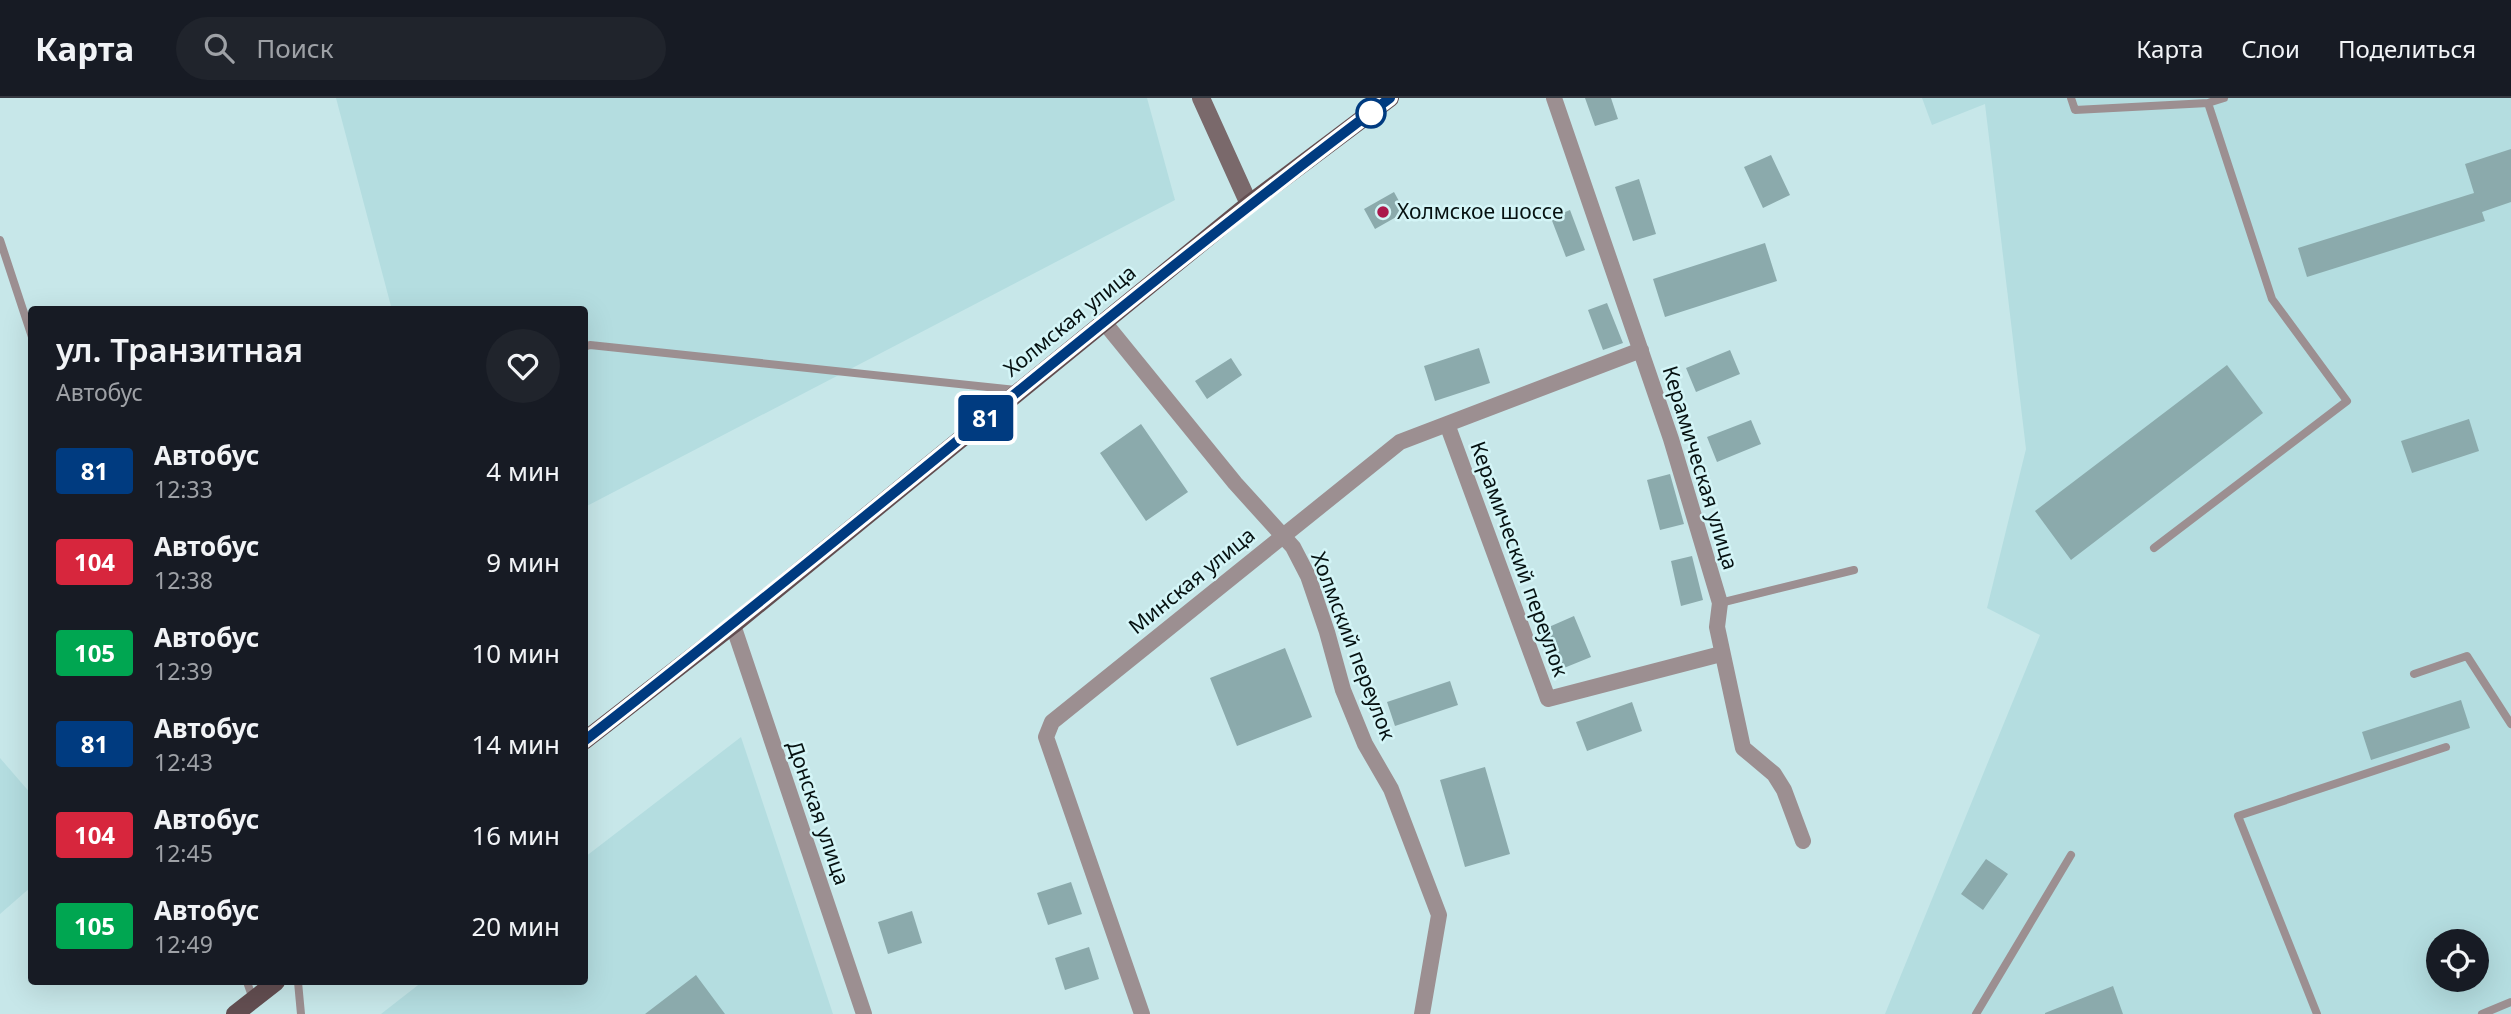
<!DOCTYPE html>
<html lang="ru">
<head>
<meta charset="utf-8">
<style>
  :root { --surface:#171b24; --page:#20242c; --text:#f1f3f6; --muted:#9ea1a6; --line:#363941 }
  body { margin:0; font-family:"Noto Sans",sans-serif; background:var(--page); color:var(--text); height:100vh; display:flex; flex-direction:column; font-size:26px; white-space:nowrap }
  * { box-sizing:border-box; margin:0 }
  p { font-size:23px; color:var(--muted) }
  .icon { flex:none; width:38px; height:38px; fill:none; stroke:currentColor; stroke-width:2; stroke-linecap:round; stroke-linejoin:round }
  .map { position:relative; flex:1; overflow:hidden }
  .sheet { position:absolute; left:28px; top:208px; width:560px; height:679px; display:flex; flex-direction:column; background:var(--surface); border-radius:7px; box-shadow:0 7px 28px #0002 }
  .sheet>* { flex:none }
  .badge { padding:0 14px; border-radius:5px; font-size:24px; line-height:46px }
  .buttons { position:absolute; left:2426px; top:831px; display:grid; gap:14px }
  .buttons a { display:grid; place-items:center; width:63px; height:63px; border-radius:50%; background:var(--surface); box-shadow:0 7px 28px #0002; font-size:35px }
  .map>.badge { position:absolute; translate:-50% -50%; box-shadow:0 0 0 4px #fff }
  .round { display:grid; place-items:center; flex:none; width:74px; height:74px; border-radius:37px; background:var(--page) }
  .head { display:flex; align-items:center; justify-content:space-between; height:119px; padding:0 28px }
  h1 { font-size:33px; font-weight:600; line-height:52px }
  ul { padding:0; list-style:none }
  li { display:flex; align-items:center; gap:21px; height:91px; padding:0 28px }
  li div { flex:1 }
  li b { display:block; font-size:26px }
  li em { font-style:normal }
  li .badge { min-width:77px; font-weight:700; text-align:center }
  header { display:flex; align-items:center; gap:42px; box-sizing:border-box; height:98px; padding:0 35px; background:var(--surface); border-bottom:2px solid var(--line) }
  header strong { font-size:33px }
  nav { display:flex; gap:38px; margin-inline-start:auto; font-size:24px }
  .search { width:490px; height:63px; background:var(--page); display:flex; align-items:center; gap:18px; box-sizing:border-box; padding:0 24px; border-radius:38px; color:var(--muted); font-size:26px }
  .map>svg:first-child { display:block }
  .built { fill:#b4dde0; fill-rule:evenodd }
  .building { fill:#8baaac }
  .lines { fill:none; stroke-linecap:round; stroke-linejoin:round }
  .lane { stroke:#9c8f91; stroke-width:8 }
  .street { stroke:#9c8f91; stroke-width:16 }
  .secondary { stroke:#7a696b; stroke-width:18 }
  .primary { stroke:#634e51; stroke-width:18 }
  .line-casing { stroke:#fff; stroke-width:16 }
  .line { stroke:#003b80; stroke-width:10 }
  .stop-dot { fill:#fff; stroke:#003b80; stroke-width:3.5 }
  .poi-dot { fill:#ab184c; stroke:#d4f5f7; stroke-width:2.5 }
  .labels { text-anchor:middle; stroke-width:5; stroke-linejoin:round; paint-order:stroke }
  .poi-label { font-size:21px; fill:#061111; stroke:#d4f5f7; text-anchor:start }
  .street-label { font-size:21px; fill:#061111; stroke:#d4f5f7 }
</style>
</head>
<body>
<header>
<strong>Карта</strong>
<div class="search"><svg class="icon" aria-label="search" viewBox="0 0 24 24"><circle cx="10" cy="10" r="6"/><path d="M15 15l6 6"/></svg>Поиск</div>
<nav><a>Карта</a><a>Слои</a><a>Поделиться</a></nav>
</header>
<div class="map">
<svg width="2511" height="916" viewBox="0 0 2511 916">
  <rect width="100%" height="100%" fill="#c7e7e9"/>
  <path class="built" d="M336,0H1147L1175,102L585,409L584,212H392Z
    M1922,0H2511V916H1885L2040,537L1987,510L2026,351L1985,6L1932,27ZM2438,844H2476V882H2438Z
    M741,639L833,916H381L422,884H584L585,759Z
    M0,660L32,697L31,789L0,816Z"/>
  <path class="building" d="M1585,0H1611L1618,21L1595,28Z
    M2511,51V104L2482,114L2485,123L2307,179L2298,150L2474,95L2465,66Z
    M1771,57L1790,97L1763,110L1744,69Z
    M1639,81L1656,136L1633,143L1615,89Z
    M1394,94L1405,114L1375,131L1364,111Z
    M1570,112L1585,152L1566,159L1551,120Z
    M1765,145L1777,183L1665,219L1653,181Z
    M1607,205L1623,245L1603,252L1588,212Z
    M1479,250L1490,285L1435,303L1424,268Z
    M1730,252L1740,276L1696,294L1686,270Z
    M1231,260L1242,277L1207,301L1195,283Z
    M2227,267L2263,315L2071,462L2035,413Z
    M2469,321L2479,353L2412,375L2401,343Z
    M1751,322L1761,346L1717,364L1707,339Z
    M1141,326L1188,394L1146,423L1100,355Z
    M1670,376L1684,426L1660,432L1647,382Z
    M1692,458L1703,502L1681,508L1671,463Z
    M1574,518L1591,559L1559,572L1542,532Z
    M1285,550L1312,619L1237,648L1210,580Z
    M1450,583L1458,607L1395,628L1387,604Z
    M2461,602L2470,630L2371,662L2362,634Z
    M1632,604L1642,633L1587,653L1576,624Z
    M1485,669L1510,756L1465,769L1440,682Z
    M1986,761L2008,776L1983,812L1961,796Z
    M1071,784L1082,816L1048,827L1037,795Z
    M912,813L922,845L888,856L878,824Z
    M1089,849L1099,881L1065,892L1055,860Z
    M696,877L725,916H645Z
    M2113,888L2123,916H2045V915Z"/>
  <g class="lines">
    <path class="lane" d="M2071,0L2075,12L2208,5L2224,0
      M0,142L32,239
      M584,249L590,247L1016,292
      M2154,450L2347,303L2272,201L2208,5
      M1720,505L1854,472
      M2414,576L2467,558L2511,626
      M247,884L253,901
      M298,884L301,916
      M1976,916L2071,757
      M2317,916L2238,718L2446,649
      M2482,916L2511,904"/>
    <path class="street" d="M1554,0L1671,341L1720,505L1717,529L1743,650L1774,676L1784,692L1803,743
      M1104,224L1235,385L1293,449L1308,478L1327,534L1343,592L1365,646L1391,691L1439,817L1422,916
      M1447,326L1548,601L1721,556
      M733,527L864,916
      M1142,916L1046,639L1052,624L1400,344L1641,252"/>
    <path class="secondary" d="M1201,0L1249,106"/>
    <path class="primary" d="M584,643L733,527L1249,106L1390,0
      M235,916L276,884"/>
  </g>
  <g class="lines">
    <defs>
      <path id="line" d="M584,643C856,432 1115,206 1390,0"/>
    </defs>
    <use href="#line" class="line-casing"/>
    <use href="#line" class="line"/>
  </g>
  <circle class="stop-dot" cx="1371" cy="15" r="14"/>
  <circle class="poi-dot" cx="1383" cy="114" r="7"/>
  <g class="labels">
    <g class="poi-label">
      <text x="1397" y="121">Холмское шоссе</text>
    </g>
    <g class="street-label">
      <text transform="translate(1070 223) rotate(-39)" y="7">Холмская улица</text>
      <text transform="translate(1700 370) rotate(73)" y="7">Керамическая улица</text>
      <text transform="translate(1519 461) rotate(70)" y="7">Керамический переулок</text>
      <text transform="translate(1192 483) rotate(-39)" y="7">Минская улица</text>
      <text transform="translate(1353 548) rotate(69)" y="7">Холмский переулок</text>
      <text transform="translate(818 715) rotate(71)" y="7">Донская улица</text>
    </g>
  </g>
</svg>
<div class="buttons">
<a><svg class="icon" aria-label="locate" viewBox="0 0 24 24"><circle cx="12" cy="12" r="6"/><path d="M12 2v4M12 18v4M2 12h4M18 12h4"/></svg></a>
</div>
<b class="badge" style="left:986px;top:320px;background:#003b80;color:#fff">81</b>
<section class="sheet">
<div class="head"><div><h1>ул. Транзитная</h1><p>Автобус</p></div><a class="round"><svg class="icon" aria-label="heart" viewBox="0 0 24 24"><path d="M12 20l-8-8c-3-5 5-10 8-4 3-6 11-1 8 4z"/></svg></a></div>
<ul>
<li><span class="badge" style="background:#003b80;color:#fff">81</span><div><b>Автобус</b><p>12:33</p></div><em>4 мин</em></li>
<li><span class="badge" style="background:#d7263d;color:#fff">104</span><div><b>Автобус</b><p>12:38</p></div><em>9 мин</em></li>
<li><span class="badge" style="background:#00a651;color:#fff">105</span><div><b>Автобус</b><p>12:39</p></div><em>10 мин</em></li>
<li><span class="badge" style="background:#003b80;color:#fff">81</span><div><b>Автобус</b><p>12:43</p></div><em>14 мин</em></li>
<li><span class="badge" style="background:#d7263d;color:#fff">104</span><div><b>Автобус</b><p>12:45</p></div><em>16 мин</em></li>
<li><span class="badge" style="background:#00a651;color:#fff">105</span><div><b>Автобус</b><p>12:49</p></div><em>20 мин</em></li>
</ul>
</section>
</div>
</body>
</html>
